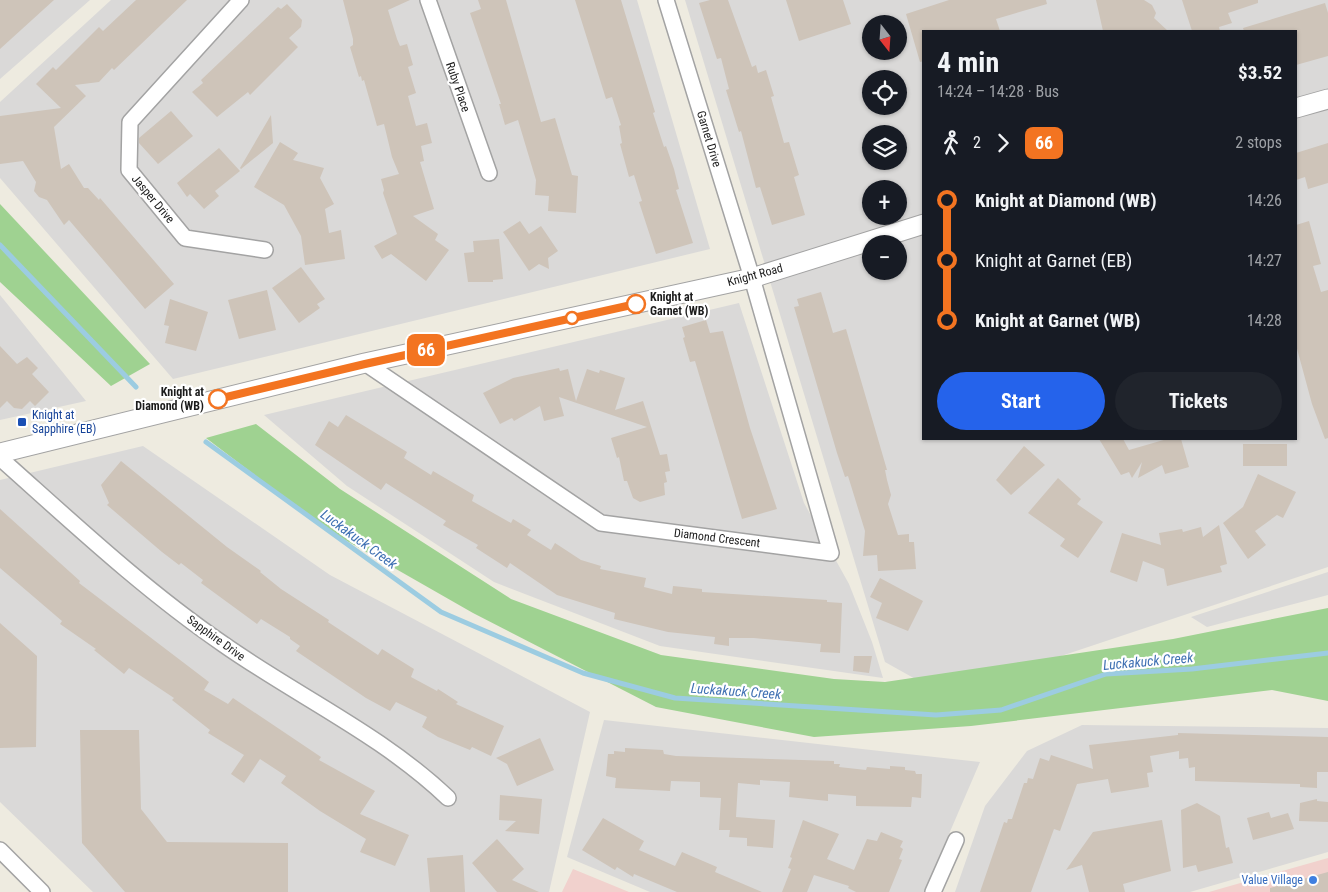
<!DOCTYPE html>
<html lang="en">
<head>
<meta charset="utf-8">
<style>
  :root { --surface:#171b24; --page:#20242c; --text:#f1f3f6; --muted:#9ea1a6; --accent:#2563eb }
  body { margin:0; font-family:"Roboto Condensed",sans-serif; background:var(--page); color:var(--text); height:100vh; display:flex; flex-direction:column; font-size:19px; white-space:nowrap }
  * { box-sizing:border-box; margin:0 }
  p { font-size:16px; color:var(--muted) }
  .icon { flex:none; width:28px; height:28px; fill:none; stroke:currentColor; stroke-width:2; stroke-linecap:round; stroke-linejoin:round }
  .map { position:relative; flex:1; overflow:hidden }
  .panel { position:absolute; left:922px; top:30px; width:375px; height:410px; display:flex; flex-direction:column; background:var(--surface); border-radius:0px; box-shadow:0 1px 4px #0004 }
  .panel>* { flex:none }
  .badge { padding:0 10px; border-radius:8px; font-size:18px; line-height:32px }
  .needle { width:32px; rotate:163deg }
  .controls { position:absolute; left:862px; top:15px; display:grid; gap:10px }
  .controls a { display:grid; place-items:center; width:45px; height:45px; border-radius:50%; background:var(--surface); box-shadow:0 1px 4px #0004; font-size:25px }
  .map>.badge { position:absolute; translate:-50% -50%; box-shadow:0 0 0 2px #fff }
  .legs { display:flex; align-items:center; gap:8px; height:55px; padding:0 15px; font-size:16px }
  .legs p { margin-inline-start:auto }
  .headline { display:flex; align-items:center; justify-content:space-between; height:85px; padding:0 15px }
  h1 { font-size:28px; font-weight:700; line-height:38px }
  .action { display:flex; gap:10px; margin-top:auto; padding:10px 15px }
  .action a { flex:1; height:58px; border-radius:30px; background:var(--accent); color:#fff; font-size:20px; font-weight:700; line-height:58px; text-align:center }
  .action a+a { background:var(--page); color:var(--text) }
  ul { padding:0 15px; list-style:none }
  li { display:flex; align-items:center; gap:18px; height:60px; font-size:19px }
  li i { display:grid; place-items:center; width:8px; height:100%; margin:0 6px; background:currentColor }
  li i::after { content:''; width:12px; height:12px; margin:-6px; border:4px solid; border-radius:50%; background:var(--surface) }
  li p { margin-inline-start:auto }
  li:first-child i { background:linear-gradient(#0000 50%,currentColor 0) }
  li:last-child i { background:linear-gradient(currentColor 50%,#0000 0) }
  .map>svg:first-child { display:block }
  .residential { fill:#dad9d8; fill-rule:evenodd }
  .commercial { fill:#f1d1cd }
  .forest { fill:#9fd291 }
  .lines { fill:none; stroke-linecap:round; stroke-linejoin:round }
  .stream { stroke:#9ccce1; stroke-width:5 }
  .building { fill:#cec4b9 }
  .minor-casing { stroke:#a3a3a3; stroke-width:18 }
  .tertiary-casing { stroke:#a3a3a3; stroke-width:21 }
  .minor { stroke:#fff; stroke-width:15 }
  .tertiary { stroke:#fff; stroke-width:19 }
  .line-1-casing { stroke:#fff; stroke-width:11 }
  .line-1 { stroke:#f37421; stroke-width:8 }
  .stop-1-dot { fill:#fff; stroke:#f37421; stroke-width:2.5 }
  .transit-dot { fill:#1a4fb4; stroke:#fff; stroke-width:2 }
  .shop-dot { fill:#3f7fe0; stroke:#fff; stroke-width:2 }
  .labels { text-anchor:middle; stroke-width:4.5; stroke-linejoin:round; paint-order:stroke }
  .street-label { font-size:12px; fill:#1c1c1c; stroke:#fff }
  .stop-label { font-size:12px; font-weight:bold; fill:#1c1c1c; stroke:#fff; text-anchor:start }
  .transit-label { font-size:12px; fill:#164399; stroke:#fff; text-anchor:start }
  .shop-label { font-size:12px; fill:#366cbe; stroke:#fff; text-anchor:end }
  .water-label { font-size:14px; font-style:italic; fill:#4071b3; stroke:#fff }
</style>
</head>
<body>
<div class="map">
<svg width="1328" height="892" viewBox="0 0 1328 892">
  <rect width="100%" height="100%" fill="#eeebe0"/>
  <path class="residential" d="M0,0H90L0,79Z
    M111,0H637L710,249L173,379L0,178V102Z
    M685,0H1328V567L944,695L885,662ZM871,24H899V51H871ZM924,31H1296V439H924ZM871,79H899V106H871ZM871,134H899V161H871ZM871,189H899V216H871ZM871,244H899V271H871Z
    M0,295L86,401L0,420Z
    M739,303L804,503L849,584L872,642L883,678L660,646L494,582L347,486L264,415Z
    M143,446L330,575L590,712L549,892H93L0,802V480Z
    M1328,572V595L1207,627L1191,617Z
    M604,720L880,751L980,762L924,892H650L567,857Z
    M1082,725L1328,728V852L1190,892H955L985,806L1027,751Z"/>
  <path class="commercial" d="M1328,858V892H1209Z
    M573,869L629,892H562Z"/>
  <path class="forest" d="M0,204L150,364L111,386L0,282Z
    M256,424L340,489L511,599L661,655L834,679L885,682L1173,639L1328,608V701L1272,690L971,726L814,737L656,707L473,613L326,529L206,438Z"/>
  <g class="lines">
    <path class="stream" d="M0,245L136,387
      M206,442L441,612L583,673L675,698L936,715L1001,710L1106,674L1192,669L1328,653"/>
  </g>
  <path class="building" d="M0,0H54L0,49Z
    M136,0H187L114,70L112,68L99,82L75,85L86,96L54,127L61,169L69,164L84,188H88L99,200L100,198L174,284L145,309L69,220L64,225L47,200L39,197L34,191L36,182L23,161L0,164V116L61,108L36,84L53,67L56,70L99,27L103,31Z
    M343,0H410L388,10L397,39L400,46L407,44L413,65L408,67L416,93L408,96L416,126L427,123L432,143L421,146L424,161L420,162L434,209L413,216L438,234L435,240L449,250L426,281L391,254L382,259L374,246L397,234L383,193L384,190L381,179L399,174L392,157L384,124L377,126L364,80L362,81L361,76L359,77L350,47L353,45V39Z
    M478,0H506L541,122L555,118L572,175L578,176L576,213L548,211L549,196L535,195L536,180L518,120L505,125L499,104H501L470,13L481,9Z
    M575,0H621L655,112L653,113L664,147L666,146L674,169L679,189L676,190L693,243L656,254L639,202L642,201L634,175L629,177L620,144L622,143L619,126L621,125L612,97L606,99Z
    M710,0H728L752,67L756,65L758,73L766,70L774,96L771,97L784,143L789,142L799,175L794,177L805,215L772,225L760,187L756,188L741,131L739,132L726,90L729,89L721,58L717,59L699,3Z
    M786,0H843L851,24L799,41Z
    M949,0H1046L1047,4L996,19L1000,31H924V61L920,62L906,14Z
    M1096,0H1144L1152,5L1156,13L1154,18L1168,31H1103Z
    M1182,0H1258V3L1228,13L1232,23L1219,27L1220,31H1192Z
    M1325,3L1328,13V56L1296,65V31H1244L1243,28Z
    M287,4L302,20L301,27L289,38L298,47L250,95L248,92L217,117L192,92L203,83L201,80L278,7L281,9Z
    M171,111L193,136L158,164L139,143V138Z
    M271,115L273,143L241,169L240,168Z
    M280,142L298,153L293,160L324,168L320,178L334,204L325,209L329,233L341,230L345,259L305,265L301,236L284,205L254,187Z
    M1328,143V183L1308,189L1305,177L1296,180V153Z
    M219,148L240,171L215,191L219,196L204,209L190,194L187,197L177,183Z
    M520,221L529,234L541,226L558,251L548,258L549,269L539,264L529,271L503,232Z
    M1309,221L1321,264L1313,266L1321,292L1328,290V438L1325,439L1312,404L1296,345V225Z
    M499,239L503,279L493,280V282H468L464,253L474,252L473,241Z
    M301,267L325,299L317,304L320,308L299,323L272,288Z
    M267,290L276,330L239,339L228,300Z
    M821,292L833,333L846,329L887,470H885L887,480L891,495L888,504L898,535L909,534V542H914L916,569L878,571L877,555L863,556L865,531L848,476L845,477L837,453L794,307L799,306L797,299Z
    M170,299L208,312L196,351L165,343L169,326L164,325Z
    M706,320L710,333L723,331L750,428L777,509L742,519L695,361L690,362L683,338L685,337L682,327Z
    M0,346L17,364L27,357L38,368L32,374L49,392L35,406L30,401L22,409L14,408L7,401L0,408Z
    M559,368L560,371L568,369L576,401L587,369L599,373L600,370L625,378L615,410L643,401L660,455L667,454L670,471L665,472L667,482L664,483L665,495L640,502L633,498L627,481H624L619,457L617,458L611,438L647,427L559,397L564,416L544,421L540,406L514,421L512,418L500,424L483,393L513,378Z
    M346,415L407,452L404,458L431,475L433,471L474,495L472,501L511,523L513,519L531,530L527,535L551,550L555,543L581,560L601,566L600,569L646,578L644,587L672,594L673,586L702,589V592L827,600V602L842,603L840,653L820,652L821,644L754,638H729V646L714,644L715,637L668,632L614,619L615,613L557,595L510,563L507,568L476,548L478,545L443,525L446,521L386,483L381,490L315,445L329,421L338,427Z
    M1099,439H1123L1129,450L1167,439H1181L1189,467L1165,474L1162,465L1138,478L1142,462L1132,478L1129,472L1121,475Z
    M1243,444H1287V466H1243Z
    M1024,446L1045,465L1011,495L996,480Z
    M121,461L227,547L261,571L260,572L281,589L329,620L328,622L378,655L382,649L414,669L411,677L437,691L438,689L458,702L456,704L504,726L491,756L472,747L470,750L438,737L422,727L427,717L396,702L390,711L366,698L296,651L300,646L290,639V637L261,619L257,624L201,583L203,580L181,563L179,565L162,552L107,505L109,503L101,485Z
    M1258,474L1296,492L1283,518L1277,515L1255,531L1266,545L1248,559L1223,523L1243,507Z
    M1058,478L1081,499L1077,504L1103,522L1078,558L1060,546L1065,539L1028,513Z
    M0,509L80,581L79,583L209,682L204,690L228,704L233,698L321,757L319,760L375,791L360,814L409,835L395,866L360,852L366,839L320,811L281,783L286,776L260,759L244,783L231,774L244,755L208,733L210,730L172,700L174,698L129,668L124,674L94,650L96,649L60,624L62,621L0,568Z
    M1219,525L1227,564L1220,566L1222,572L1167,586L1164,569L1143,561L1137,582L1110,572L1122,533L1161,545L1159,533L1182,529L1183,532L1201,527L1203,537Z
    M880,578L923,601L908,631L876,618L882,603L870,597Z
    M0,623L37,656L36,747L0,748Z
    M854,656H872L869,673L853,671Z
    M80,730H139L141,809L167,842L288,843V892H125L82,843Z
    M1178,733L1328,737V772H1317V788L1300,787V784L1195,781V767L1189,768L1188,758L1179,759V751L1150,756L1153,772L1147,773L1149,787L1111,793L1108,779L1077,784L1060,831L1054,829L1031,892H980L1004,822L1007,823L1008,819H1012L1024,783H1027L1028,778L1033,779L1040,758L1049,761L1051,755L1093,769L1089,745L1178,735Z
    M540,738L554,770L517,786L507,764L496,758Z
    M625,748L663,750L664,754L676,756L834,761V764H840L839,767L866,770L867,767L890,769V766L905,767V770L915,771L916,774H922L921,798L912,797L911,807L856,806V796L828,794V801L789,797L790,782L760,780V785L738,783L736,817L775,820L773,848L747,846V838L729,837L730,830H719L721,798L700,797V782L671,781L670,791L615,788L616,778L606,776L608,754H614V751L625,752Z
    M500,795L542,799L539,834L505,831L516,821L499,820Z
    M1317,799V801L1328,802V822L1299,821L1300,803Z
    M1197,803L1220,816L1226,848L1229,847L1233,863L1198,872L1196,865L1183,868L1181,810Z
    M1269,812L1271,818L1288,813L1294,829L1253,840L1247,818Z
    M603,818L644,841L639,850L675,866L682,852L717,867L715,872L762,892H677L634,874L633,877L617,867L615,870L582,850Z
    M803,820L839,834L827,859L854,870L867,839L877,841L881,832L903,841L900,847L903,849L899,859L902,860L889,892H856L848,888L849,886L814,875L807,892H782L791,869L788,868L792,858L790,857Z
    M1162,820L1171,871L1123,884L1125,892H1089L1082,865L1066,870L1093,832Z
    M497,839L524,869L512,880L539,892H497L472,863Z
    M463,855L465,892H430L427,858Z
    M1328,872V892H1270V888Z"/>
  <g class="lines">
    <defs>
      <path id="minor" d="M241,0L130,122L129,170L185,238L265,250
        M428,0L489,173
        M365,363L601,523L831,553L752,278L666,0
        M0,458C72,522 143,589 223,644C297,696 382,735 448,798
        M0,850L42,892
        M933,892L956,840"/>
      <path id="tertiary" d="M1296,108L1328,99
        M0,453L365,363L752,278L924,224"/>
    </defs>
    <use href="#minor" class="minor-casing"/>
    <use href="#tertiary" class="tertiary-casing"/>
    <use href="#minor" class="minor"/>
    <use href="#tertiary" class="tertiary"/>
  </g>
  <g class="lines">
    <defs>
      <path id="line-1" d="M218,399L365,364L636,304"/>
    </defs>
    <use href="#line-1" class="line-1-casing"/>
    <use href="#line-1" class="line-1"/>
  </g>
  <g class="stop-1-dot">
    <circle cx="636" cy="304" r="9"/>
    <circle cx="572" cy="318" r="6"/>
    <circle cx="218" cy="399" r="9"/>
  </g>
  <rect class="transit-dot" x="17" y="417" width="10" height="10" rx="2.5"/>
  <circle class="shop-dot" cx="1313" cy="880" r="5"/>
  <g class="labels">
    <g class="street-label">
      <text transform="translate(458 87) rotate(71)" y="4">Ruby Place</text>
      <text transform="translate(709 139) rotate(73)" y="4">Garnet Drive</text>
      <text transform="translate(153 199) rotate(50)" y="4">Jasper Drive</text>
      <text transform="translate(755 275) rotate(-15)" y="4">Knight Road</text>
      <text transform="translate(717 538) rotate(7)" y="4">Diamond Crescent</text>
      <text transform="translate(216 638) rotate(36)" y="4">Sapphire Drive</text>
    </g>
    <g class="stop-label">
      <text x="650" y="301">Knight at<tspan x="650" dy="14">Garnet (WB)</tspan></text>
      <text x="204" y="396" text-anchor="end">Knight at<tspan x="204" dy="14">Diamond (WB)</tspan></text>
    </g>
    <g class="transit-label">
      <text x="32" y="419">Knight at<tspan x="32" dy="14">Sapphire (EB)</tspan></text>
    </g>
    <g class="shop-label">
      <text x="1303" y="884">Value Village</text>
    </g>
    <g class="water-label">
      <text transform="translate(359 539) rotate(36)" y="5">Luckakuck Creek</text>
      <text transform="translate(1148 661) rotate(-5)" y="5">Luckakuck Creek</text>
      <text transform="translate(736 691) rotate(4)" y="5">Luckakuck Creek</text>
    </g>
  </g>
</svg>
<div class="controls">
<a><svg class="needle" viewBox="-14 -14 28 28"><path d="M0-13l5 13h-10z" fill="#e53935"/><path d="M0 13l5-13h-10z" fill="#9ea1a6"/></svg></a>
<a><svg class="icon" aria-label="locate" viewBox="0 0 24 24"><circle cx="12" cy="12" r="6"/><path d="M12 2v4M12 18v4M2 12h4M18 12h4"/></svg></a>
<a><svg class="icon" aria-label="layers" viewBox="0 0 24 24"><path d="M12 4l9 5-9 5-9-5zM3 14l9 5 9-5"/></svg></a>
<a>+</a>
<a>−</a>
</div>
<b class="badge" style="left:426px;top:350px;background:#f37421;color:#fff">66</b>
<section class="panel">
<div class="headline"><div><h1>4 min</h1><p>14:24 – 14:28 · Bus</p></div><b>$3.52</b></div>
<div class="legs"><svg class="icon" aria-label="walk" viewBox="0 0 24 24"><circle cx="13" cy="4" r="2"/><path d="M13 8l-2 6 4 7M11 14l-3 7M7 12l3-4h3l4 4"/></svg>2<svg class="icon" aria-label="forward" viewBox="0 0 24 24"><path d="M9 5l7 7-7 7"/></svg><b class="badge" style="background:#f37421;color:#fff">66</b><p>2 stops</p></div>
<ul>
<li><i style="color:#f37421"></i><b>Knight at Diamond (WB)</b><p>14:26</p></li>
<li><i style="color:#f37421"></i><span>Knight at Garnet (EB)</span><p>14:27</p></li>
<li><i style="color:#f37421"></i><b>Knight at Garnet (WB)</b><p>14:28</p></li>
</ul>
<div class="action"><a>Start</a><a>Tickets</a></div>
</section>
</div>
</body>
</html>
